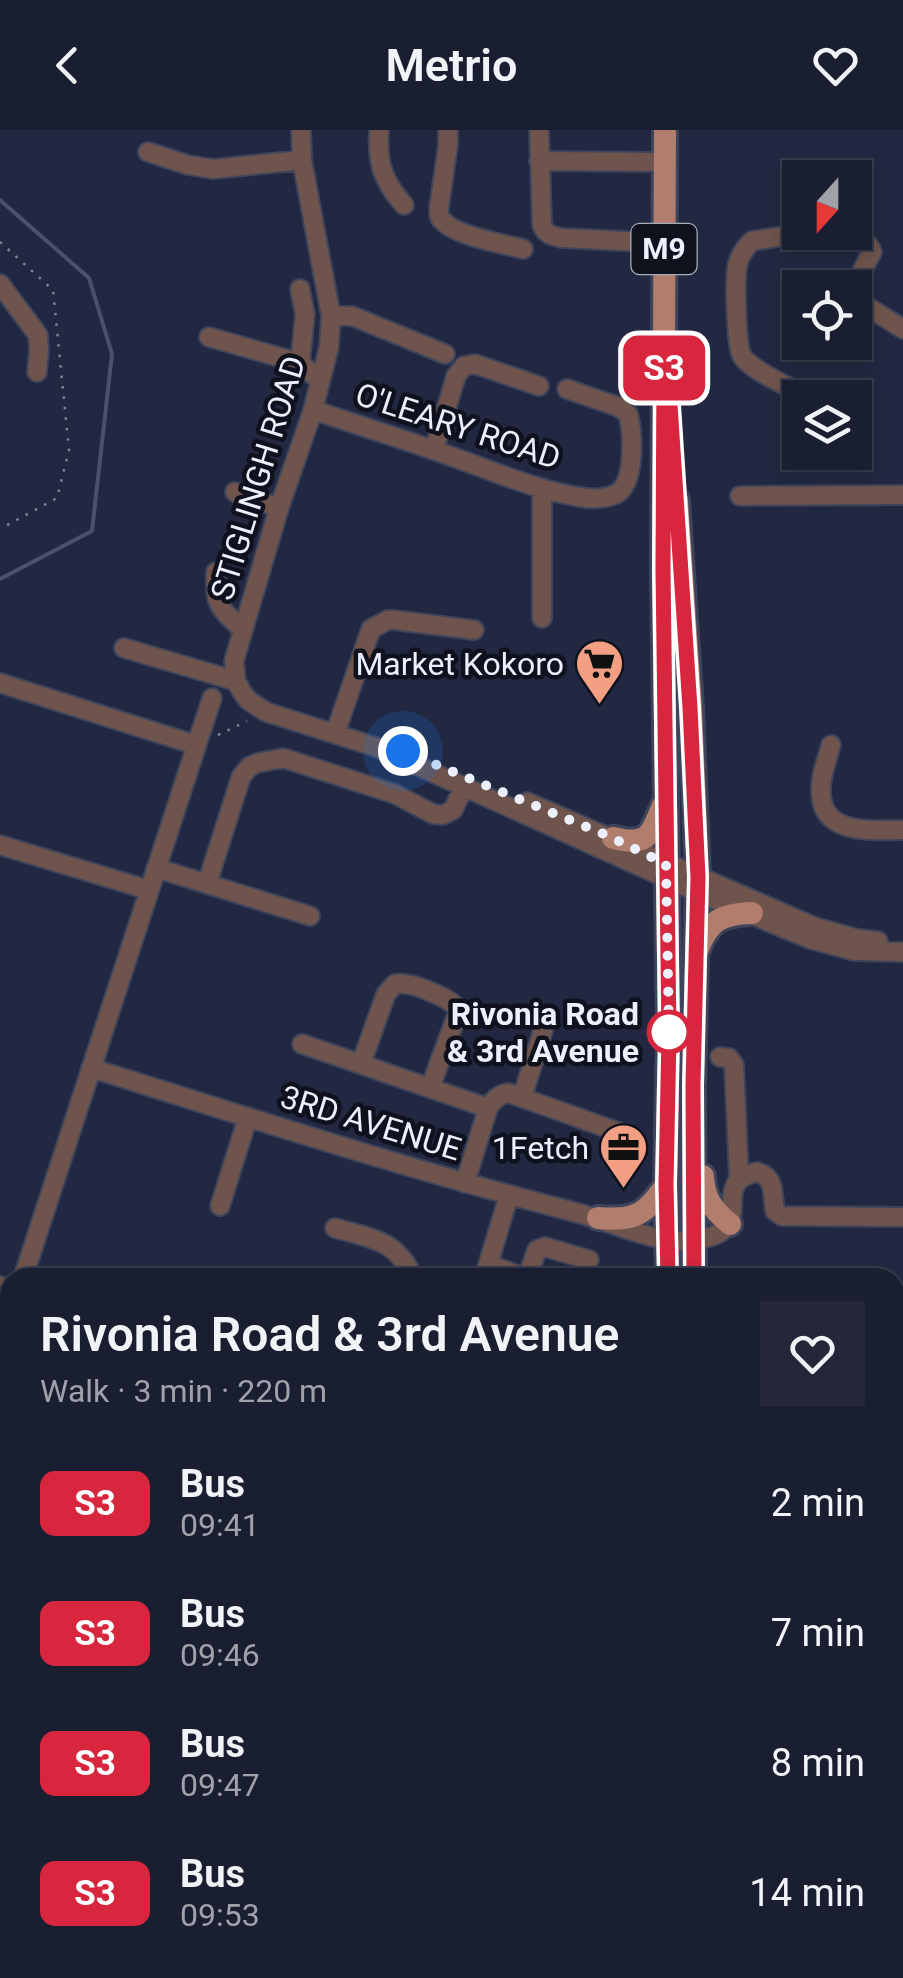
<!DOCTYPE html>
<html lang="en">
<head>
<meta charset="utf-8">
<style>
  :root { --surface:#1a1e31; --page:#232739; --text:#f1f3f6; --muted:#9fa2ab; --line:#383c4d }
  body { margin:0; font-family:Roboto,sans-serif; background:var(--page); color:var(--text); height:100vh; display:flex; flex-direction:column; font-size:38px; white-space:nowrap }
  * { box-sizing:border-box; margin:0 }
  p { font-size:32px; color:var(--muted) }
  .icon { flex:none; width:55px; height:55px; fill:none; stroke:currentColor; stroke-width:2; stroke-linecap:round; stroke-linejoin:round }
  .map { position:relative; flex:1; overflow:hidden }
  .sheet { position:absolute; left:0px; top:1138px; width:905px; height:712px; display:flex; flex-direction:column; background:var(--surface); border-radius:30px 30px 0 0; box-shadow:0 5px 15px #0003,0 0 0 2px var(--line) }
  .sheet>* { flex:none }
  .badge { padding:0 20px; border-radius:15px; font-size:35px; line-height:65px }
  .needle { width:65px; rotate:201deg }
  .buttons { position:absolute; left:782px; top:30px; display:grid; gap:20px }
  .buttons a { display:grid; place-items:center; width:90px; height:90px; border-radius:0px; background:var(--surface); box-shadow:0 5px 15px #0003,0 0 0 2px var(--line); font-size:50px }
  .you { position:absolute; width:50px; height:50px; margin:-25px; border:8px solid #fff; border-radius:50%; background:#1a73e8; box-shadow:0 0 0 15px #1a73e833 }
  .map>.badge { position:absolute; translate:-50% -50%; box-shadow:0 0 0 5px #fff }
  .round { display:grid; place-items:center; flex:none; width:105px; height:105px; border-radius:0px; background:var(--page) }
  .summary { display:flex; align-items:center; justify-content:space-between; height:170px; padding:0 40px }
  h1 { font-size:48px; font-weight:600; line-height:75px }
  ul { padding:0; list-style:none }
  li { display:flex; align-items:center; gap:30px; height:130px; padding:0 40px }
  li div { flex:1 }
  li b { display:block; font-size:38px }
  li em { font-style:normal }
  li .badge { min-width:110px; font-weight:700; text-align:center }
  header { display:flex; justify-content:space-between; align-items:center; height:130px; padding:0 40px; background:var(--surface); font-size:45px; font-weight:600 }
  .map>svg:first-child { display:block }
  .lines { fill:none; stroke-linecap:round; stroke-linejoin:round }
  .stream { stroke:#4d4e70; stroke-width:4 }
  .minor-casing { stroke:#3e445b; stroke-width:22 }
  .major-casing { stroke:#3e445b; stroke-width:28 }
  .path { stroke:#7f8498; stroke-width:2.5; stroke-dasharray:2.5 8; stroke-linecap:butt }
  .minor { stroke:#6e544c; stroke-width:18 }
  .major { stroke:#b17d6c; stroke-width:22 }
  .line-casing { stroke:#fff; stroke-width:22 }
  .line { stroke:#d7263d; stroke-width:15 }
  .walk { stroke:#ecf0fd; stroke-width:10; stroke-dasharray:0 18 }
  .stop-dot { fill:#fff; stroke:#d7263d; stroke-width:5 }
  .labels { text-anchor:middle; stroke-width:9; stroke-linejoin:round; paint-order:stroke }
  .shield { fill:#0f111d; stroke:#aaadba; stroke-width:2.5 }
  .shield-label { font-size:30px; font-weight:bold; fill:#ecf0fd }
  .street-label { font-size:32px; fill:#ecf0fd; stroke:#0f111d }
  .poi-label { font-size:32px; fill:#ecf0fd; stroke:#0f111d; text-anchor:end }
  .stop-label { font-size:32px; font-weight:bold; fill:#ecf0fd; stroke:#0f111d; text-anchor:end }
</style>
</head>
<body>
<header><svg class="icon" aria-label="back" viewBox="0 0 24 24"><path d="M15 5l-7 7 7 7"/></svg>Metrio<svg class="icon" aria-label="heart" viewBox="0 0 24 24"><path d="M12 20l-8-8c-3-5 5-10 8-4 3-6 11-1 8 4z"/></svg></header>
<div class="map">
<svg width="903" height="1848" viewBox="0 0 903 1848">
  <rect width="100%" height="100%" fill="#222841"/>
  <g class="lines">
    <path class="stream" d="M0,70L89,148L112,224L92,401L0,449"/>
    <defs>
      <path id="minor" d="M301,0L302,30L331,186L329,217L313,280L279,378L234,531L236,551L242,562L248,570L266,582L376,617L697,762L810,809L854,821L903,822
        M379,0C377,33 382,50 404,75
        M448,0V15L439,77C439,85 438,87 444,92C457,106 504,114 523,119
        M539,0L542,95C546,105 552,106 562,108L664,113
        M148,22L188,35L213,39L302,30
        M539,31L665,32
        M846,102C856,104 869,112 872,122L853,158
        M0,154L38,205L39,221L37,242
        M300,159L305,184L300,233
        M855,169L903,199
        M331,186H352L445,224
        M209,207L300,233L320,251
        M809,268C793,258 751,241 742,226C736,217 735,151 737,138C738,128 745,118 752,111L811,102
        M313,280C360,296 407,310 453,327C496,342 540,362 586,368C596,369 607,368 616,364C636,353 633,303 628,284L619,277L567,259
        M434,320L456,246L464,236L475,234L539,256
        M542,358V488
        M235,362L279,378
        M740,366L903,365
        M216,442C214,475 219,478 243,500
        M124,518L236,551
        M0,553L196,615
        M335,604L371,499L388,490H394L474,500
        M831,615C827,630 820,646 821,662C822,706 872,700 903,700
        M527,672L815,797L858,809L878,811
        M0,715L149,760
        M156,738L310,786
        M207,754L241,647L249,637L257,633L283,628L395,664L433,684L443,685L453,680L464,656
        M302,914L488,978
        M720,927L729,928L734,935L739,1048
        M361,934L386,864L395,854C410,851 445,866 457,877V885L430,958
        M91,938C253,989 414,1041 578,1083C616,1093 655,1115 695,1110C763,1101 705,1053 757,1042C776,1047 772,1065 775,1081L782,1086L903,1087
        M522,968L545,894
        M465,1053L488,978C493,970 499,964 509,963L621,1003
        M220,1076L248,987
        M335,1098C373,1109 395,1109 414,1148
        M488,1134L526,1148
        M23,1148L212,568
        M484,1148L509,1065
        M527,1148L537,1120L545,1117L589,1130
        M0,1156L10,1160
        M0,1223L10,1190
        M0,1506L10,1509
        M897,1589L903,1565
        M8,1674L10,1669
        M826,1840L848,1848
        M144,1848L147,1840
        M316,1848L319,1840
        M482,1848L485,1840
        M789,1848L792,1840"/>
      <path id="major" d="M665,0L663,439L669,905L666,1055L668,1148
        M677,370L691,578L698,747L693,955L694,1148
        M613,708C648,716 651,706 663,675
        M698,819C709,790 722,784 752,783
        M703,1046C704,1069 713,1080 730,1094
        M598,1088C635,1091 645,1085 666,1055
        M665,1848V1840
        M691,1848L692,1840"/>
    </defs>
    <use href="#minor" class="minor-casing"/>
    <use href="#major" class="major-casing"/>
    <path class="path" d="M0,112L53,160L69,320L57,368L0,399
      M218,605L247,591"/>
    <use href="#minor" class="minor"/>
    <use href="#major" class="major"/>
  </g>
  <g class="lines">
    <defs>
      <path id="line" d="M668,1148L666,1054L669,905L663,439L664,237L670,275L680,427L690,578L698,747L693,955L694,1148"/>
    </defs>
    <use href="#line" class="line-casing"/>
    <use href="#line" class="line"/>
    <path class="walk" d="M403,621L606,705L666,734L669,905V902"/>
  </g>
  <defs>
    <symbol id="supermarket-pin" viewBox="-11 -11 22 30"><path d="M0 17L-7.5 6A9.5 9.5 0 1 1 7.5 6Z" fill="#f39f83" stroke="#0f111d"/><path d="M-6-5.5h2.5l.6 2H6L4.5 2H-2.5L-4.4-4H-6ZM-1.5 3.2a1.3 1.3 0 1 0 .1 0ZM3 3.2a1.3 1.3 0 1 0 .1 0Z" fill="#111"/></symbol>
    <symbol id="office-pin" viewBox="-11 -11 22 30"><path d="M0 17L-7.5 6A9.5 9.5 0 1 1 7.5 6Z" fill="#f39f83" stroke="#0f111d"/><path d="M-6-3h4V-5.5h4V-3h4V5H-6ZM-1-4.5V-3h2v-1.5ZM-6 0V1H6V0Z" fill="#111"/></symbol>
  </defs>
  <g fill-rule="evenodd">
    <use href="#supermarket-pin" x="572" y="506" width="55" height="75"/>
    <use href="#office-pin" x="596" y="990" width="55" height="75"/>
  </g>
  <circle class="stop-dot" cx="669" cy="902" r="20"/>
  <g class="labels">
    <rect class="shield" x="631.5" y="94" width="65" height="50" rx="8"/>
    <g class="shield-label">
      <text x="664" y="129">M9</text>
    </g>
    <g class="street-label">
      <text transform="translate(458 296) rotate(18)" y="11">O'LEARY ROAD</text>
      <text transform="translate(258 348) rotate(-73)" y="11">STIGLINGH ROAD</text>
      <text transform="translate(371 993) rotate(17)" y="11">3RD AVENUE</text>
    </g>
    <g class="poi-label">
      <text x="564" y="545">Market Kokoro</text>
      <text x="589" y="1029">1Fetch</text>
    </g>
    <g class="stop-label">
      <text x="639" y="895">Rivonia Road<tspan x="639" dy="37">&amp; 3rd Avenue</tspan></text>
    </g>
  </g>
</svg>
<div class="buttons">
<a><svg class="needle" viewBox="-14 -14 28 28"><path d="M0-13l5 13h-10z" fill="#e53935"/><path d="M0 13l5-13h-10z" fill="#9fa2ab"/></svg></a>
<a><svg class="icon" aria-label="locate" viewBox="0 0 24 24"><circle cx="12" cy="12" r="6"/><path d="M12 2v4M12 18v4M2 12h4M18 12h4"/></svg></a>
<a><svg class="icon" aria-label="layers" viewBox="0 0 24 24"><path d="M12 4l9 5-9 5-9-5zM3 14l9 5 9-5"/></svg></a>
</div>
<div class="you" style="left:403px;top:621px"></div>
<b class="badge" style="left:664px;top:238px;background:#d7263d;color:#fff">S3</b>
<section class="sheet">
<div class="summary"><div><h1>Rivonia Road &amp; 3rd Avenue</h1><p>Walk · 3 min · 220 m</p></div><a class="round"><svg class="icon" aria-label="heart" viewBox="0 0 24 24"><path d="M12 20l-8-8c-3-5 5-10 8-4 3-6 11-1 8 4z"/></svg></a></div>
<ul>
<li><span class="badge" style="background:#d7263d;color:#fff">S3</span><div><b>Bus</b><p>09:41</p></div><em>2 min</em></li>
<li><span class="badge" style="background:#d7263d;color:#fff">S3</span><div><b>Bus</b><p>09:46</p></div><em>7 min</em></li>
<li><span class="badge" style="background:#d7263d;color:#fff">S3</span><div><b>Bus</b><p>09:47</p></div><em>8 min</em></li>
<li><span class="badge" style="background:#d7263d;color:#fff">S3</span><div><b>Bus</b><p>09:53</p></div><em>14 min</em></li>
</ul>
</section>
</div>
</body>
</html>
